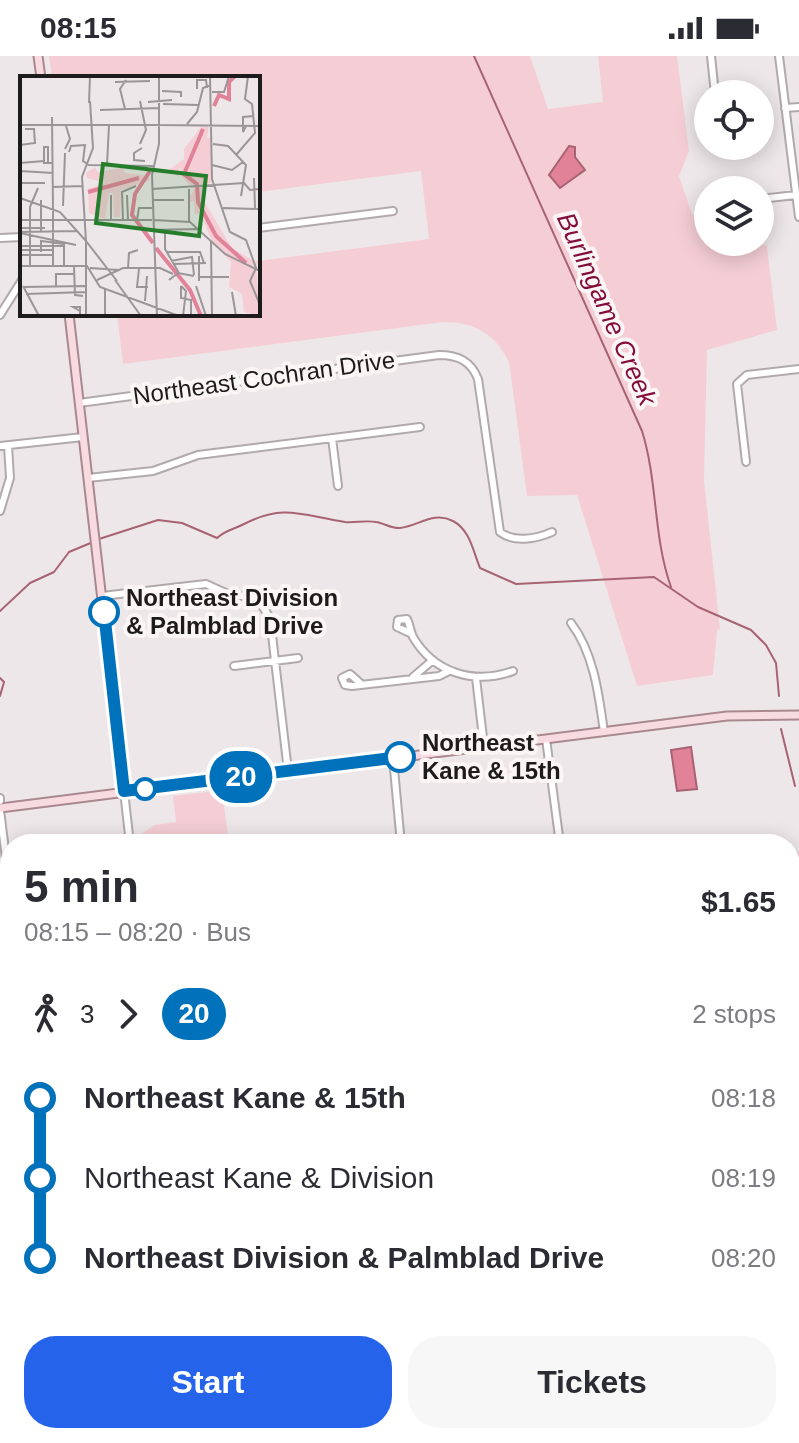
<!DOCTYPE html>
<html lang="en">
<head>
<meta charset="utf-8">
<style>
  :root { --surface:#fff; --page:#f7f7f7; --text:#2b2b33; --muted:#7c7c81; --accent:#2563eb }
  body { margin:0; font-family:Arial,sans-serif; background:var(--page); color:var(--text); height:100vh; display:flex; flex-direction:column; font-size:30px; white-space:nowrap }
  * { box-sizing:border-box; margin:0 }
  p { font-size:26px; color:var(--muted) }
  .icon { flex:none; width:44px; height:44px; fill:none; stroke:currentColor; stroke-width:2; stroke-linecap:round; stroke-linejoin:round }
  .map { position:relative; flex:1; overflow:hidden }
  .drawer { position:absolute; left:0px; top:778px; width:800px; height:610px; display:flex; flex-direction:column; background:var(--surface); border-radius:32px 32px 0 0; box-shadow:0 4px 20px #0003 }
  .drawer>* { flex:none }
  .badge { padding:0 16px; border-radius:26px; font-size:28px; line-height:52px }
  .controls { position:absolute; left:694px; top:24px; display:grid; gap:16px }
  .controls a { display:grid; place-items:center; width:80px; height:80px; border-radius:50%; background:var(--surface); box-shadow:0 4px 20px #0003; font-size:40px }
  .map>.badge { position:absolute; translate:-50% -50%; box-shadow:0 0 0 4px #fff }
  .legs { display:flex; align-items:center; gap:12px; height:88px; padding:0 24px; font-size:26px }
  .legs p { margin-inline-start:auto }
  .headline { display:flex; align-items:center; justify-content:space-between; height:136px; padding:0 24px }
  h1 { font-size:44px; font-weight:700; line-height:60px }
  .action { display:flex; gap:16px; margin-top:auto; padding:16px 24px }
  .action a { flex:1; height:92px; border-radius:32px; background:var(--accent); color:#fff; font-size:32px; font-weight:700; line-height:92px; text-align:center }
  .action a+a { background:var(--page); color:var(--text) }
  ul { padding:0 24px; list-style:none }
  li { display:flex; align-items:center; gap:28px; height:80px; font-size:30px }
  li i { display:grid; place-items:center; width:12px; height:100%; margin:0 10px; background:currentColor }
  li i::after { content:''; width:20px; height:20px; margin:-10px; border:6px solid; border-radius:50%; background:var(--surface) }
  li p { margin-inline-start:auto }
  li:first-child i { background:linear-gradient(#0000 50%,currentColor 0) }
  li:last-child i { background:linear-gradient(currentColor 50%,#0000 0) }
  .status { display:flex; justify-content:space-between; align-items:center; height:56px; padding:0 40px; background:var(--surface); direction:ltr }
  .status svg { height:22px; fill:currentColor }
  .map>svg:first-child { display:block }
  .green { fill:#f5ced5 }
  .water { fill:#e28299; stroke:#a76373; stroke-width:2 }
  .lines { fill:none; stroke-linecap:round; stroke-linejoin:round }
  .stream { stroke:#a76373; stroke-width:2 }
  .minor-casing { stroke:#b1aaac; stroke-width:10 }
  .major-casing { stroke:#a9888f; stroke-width:11 }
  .minor { stroke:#fff; stroke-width:6 }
  .major { stroke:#f8dbe1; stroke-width:7 }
  .line-1-casing { stroke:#fff; stroke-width:18 }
  .line-1 { stroke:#0072bc; stroke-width:12 }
  .stop-1-dot { fill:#fff; stroke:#0072bc; stroke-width:4 }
  .labels { text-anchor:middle; stroke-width:8; stroke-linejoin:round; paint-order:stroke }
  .street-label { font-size:24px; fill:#1d1b1b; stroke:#fcf5f6 }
  .stop-label { font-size:24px; font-weight:bold; fill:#1d1b1b; stroke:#fcf5f6; text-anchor:start }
  .water-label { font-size:26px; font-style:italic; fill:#820d3b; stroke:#fcf5f6 }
  .inset-river { fill:none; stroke:#e28299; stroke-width:4 }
  .inset-road { fill:none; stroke:#9a9597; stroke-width:2 }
  .view { fill:#267d2c; fill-opacity:0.15; stroke:#267d2c; stroke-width:4 }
  .inset-edge { fill:none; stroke:#1d1b1b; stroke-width:4 }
</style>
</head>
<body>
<div class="status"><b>08:15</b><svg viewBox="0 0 49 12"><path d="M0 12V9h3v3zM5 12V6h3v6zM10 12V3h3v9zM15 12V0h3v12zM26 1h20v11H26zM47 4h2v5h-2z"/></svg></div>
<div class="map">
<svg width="799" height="1387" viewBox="0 0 799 1387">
  <rect width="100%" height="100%" fill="#eee7e9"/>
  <path class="green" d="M49,0H530L548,53L603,46L598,0H677L689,95L679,120L692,158L708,165V186H757L767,190L777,274L707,294L704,425L720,573L717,574L713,619L637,630L577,439L527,440L509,306C494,277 475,266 443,266L123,308L117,258H258V205L429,183L421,115L258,136V22H52Z
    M222,734L229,788H142L141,778L155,769L176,766L173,740Z
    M799,796V846L790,848V797Z
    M799,960V1030L790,1031V961Z
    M799,1053V1387H703L701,1378H790V1055Z
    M220,1378H605L490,1387H187L192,1381Z"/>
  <path class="water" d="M569,90L575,91V101L585,114L560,132L549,119Z
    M691,691L697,733L677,735L671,694Z"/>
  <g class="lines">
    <path class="stream" d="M474,0L642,375C658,426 653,481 671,531
      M99,483L158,464L182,467L217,482C227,473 233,474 244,468C285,447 303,460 345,466C355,467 366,464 376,466C384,467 392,473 400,472C419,470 433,455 453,465C470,474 473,495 480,512L516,528L654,521L698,551L751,574L766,589L776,607L779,640
      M0,555L30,527L54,516L69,496L93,486
      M0,622L4,626L0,640
      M781,673L795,730
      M790,1095L799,1089
      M790,1123L799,1131
      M790,1148L799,1147
      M381,1387H399
      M429,1387L434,1378"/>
    <defs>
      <path id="minor" d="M711,0L715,38
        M779,0L799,161
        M785,52L799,51
        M722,130L733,134
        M760,143L796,139
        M258,172L393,155
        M0,182L22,181
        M0,259L22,224
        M79,347L439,299C458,299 471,305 478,323L500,476C514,487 536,483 552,476
        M332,382L338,430
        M0,390L83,381
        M746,406L737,328L747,319L799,313
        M88,422L153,415L198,399L420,371
        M0,455L10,422L8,390
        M102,540L206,528L228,538L257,542L270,562L288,715
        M571,567C594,597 599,640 604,676
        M410,577L397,571L398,564L407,563C410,569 410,575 413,581C434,617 474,629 513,615
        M234,610L298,602
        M413,621L433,604
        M476,622L484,690
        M360,627L350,618L342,622L345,629L352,630L439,620L449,615
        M546,683L560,788
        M393,702L401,788
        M124,735L130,788
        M0,742V745
        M0,754L10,834
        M364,788L401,782
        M0,926L10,925
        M0,1110L10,1109
        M0,1169L10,1168
        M0,1230L10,1227
        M0,1306L10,1302
        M0,1357L8,1365
        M695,1378L697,1387
        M71,1387L78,1378"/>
      <path id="major" d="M38,0L41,22
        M69,258L124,735
        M0,752L727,660L799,659"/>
    </defs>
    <use href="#minor" class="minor-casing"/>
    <use href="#major" class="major-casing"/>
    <use href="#minor" class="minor"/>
    <use href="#major" class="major"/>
  </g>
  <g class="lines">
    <defs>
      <path id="line-1" d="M104,556L124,735L400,701"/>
    </defs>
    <use href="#line-1" class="line-1-casing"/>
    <use href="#line-1" class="line-1"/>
  </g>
  <g class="stop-1-dot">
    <circle cx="104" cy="556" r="14"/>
    <circle cx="400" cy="701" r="14"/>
    <circle cx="145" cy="733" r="10"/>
  </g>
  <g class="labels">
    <g class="street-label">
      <text transform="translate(264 322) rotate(-8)" y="8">Northeast Cochran Drive</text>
    </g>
    <g class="stop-label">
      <text x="126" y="550">Northeast Division<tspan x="126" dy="28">&amp; Palmblad Drive</tspan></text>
      <text x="422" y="695">Northeast<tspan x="422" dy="28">Kane &amp; 15th</tspan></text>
    </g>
    <g class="water-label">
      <text transform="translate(607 253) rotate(66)" y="9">Burlingame Creek</text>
    </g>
  </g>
  <g transform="translate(20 20)">
    <rect width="240" height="240" fill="#eee7e9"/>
    <path d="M181,51H189L187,62H192L191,107L183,108L184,125L212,172L236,186L240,182L236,190L240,240L224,236L222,218L209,211L211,186L192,165L180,137L175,138L174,125L167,127L174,113L162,101L160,90L158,101L150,93L164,83V73ZM75,91L78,96L103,92L105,97L129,100V105L101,114L100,141H94L93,117H89L85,143L69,137L68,113L85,107L67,102L66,97Z" fill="#f5ced5"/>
    <path class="inset-river" d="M194,30L199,19L209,23V6L215,0M183,53L164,98L177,108L178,126L196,160L226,187M130,95L115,118L112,139L133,167M68,116L119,102M136,172L170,214L181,240"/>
    <path class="inset-road" d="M190,0L192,103L210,156L226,164L236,192L230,205L240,229M139,1L163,0M95,6L130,5M177,13V4H186L187,12M142,15L161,16V21M192,16H204L209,0M70,25L73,72L62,101L66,165L97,205M120,25L126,54L120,68M128,26L152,24M69,27L70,0M143,28L178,29M105,33L100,13L106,4M80,34L139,32M32,41L33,132M167,48L177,36L183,12L191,9M0,49H139M138,49L240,50M226,50L223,56V41L234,40M193,68L208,70L226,89L221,120M0,69L15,67L14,53H5M122,72L114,77V84L125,85M45,73L50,63L46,50M49,76L51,70L65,69L63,85L69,89L133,90M216,79L235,57L232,28L225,23L228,0M0,87L24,85M28,87V71H24V87H33M87,89L89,49M192,89L212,94L223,86M0,95L33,97M234,102L235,132M0,107H25M33,111L62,110M132,113L224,107L230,114L240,113M91,119V144M107,119L108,144M0,122L40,136L66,165V240M134,124H164M43,130L45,77M203,132L240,133M0,144L1,205M0,144H132M103,144L102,116L116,110M117,144L119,132H132M134,144L170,146L205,178L240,195M169,146V113M0,152H25M128,154L179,153M145,154V173L159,197M0,156L57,155M21,156V124M0,157L56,169M191,165L192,240M1,170H43M0,174H33M21,176V165L44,168V190M147,176H180L184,187M0,179H33M151,185L172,181L174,199M154,188L186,187M10,189V131L18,112M0,190H67L80,211L159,240M33,190V132M54,190L55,219L63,220M70,192L99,194M108,192L109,177L118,174M119,193L117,211H128M179,201H209M77,204L103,192H140L153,198M95,204L121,240M149,204L158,197L174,200M179,205V180M3,210L19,240M161,210V222L171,224V240M161,210L166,215L163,240M176,210L186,240M3,211L65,210M36,211V198H54M85,213V240M212,216L216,240M6,218L66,216M125,225L127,200M60,235L53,231H60V240M137,240L132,99L139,68V0"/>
    <path class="view" d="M83,88L186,100L179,160L76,147Z"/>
    <rect width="240" height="240" class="inset-edge"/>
  </g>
</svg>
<div class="controls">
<a><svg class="icon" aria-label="locate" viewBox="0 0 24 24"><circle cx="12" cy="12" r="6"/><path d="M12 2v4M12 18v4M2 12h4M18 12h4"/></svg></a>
<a><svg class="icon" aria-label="layers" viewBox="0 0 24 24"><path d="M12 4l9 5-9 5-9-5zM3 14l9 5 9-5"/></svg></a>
</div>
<b class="badge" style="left:241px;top:721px;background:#0072bc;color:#fff">20</b>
<section class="drawer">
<div class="headline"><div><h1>5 min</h1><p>08:15 – 08:20 · Bus</p></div><b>$1.65</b></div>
<div class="legs"><svg class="icon" aria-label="walk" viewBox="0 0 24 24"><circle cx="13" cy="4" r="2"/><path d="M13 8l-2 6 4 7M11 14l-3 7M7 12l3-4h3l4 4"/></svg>3<svg class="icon" aria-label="forward" viewBox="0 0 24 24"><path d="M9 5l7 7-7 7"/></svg><b class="badge" style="background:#0072bc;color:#fff">20</b><p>2 stops</p></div>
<ul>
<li><i style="color:#0072bc"></i><b>Northeast Kane &amp; 15th</b><p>08:18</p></li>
<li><i style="color:#0072bc"></i><span>Northeast Kane &amp; Division</span><p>08:19</p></li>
<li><i style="color:#0072bc"></i><b>Northeast Division &amp; Palmblad Drive</b><p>08:20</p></li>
</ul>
<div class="action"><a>Start</a><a>Tickets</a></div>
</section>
</div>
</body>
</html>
